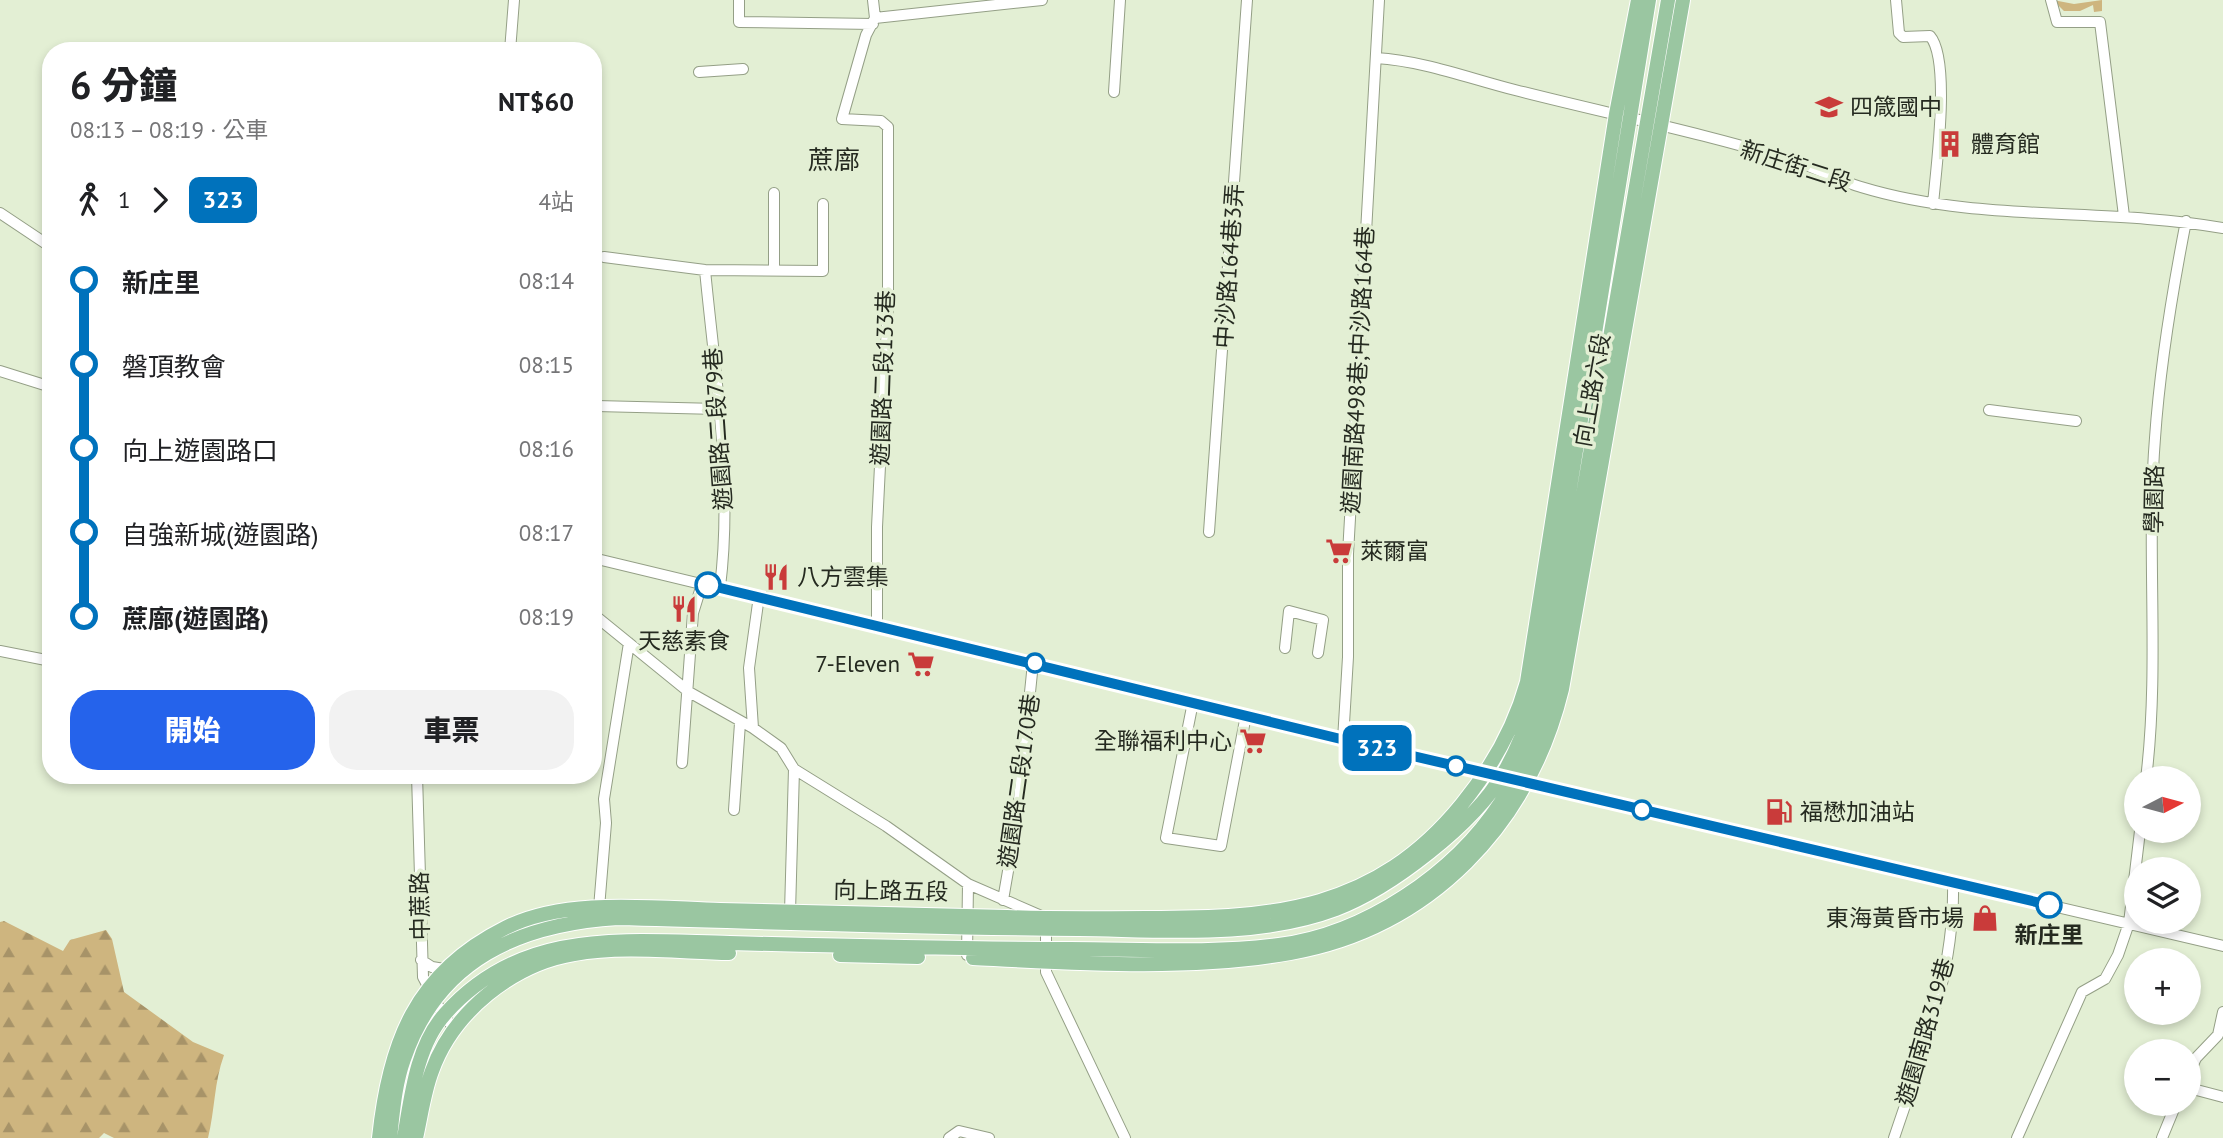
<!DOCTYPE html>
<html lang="zh-TW">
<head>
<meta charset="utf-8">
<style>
  :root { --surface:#fff; --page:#f2f2f2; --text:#202124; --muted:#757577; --accent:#2563eb }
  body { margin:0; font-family:"PT Sans","Noto Sans TC",sans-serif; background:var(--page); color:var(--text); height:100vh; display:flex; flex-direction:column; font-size:26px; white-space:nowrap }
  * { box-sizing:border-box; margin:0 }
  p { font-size:23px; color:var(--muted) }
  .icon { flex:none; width:38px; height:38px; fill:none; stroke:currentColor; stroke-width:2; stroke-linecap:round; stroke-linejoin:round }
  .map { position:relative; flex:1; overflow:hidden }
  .side { position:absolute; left:42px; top:42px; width:560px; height:742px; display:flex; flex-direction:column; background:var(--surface); border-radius:28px; box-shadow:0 4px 10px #0003 }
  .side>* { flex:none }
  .badge { padding:0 14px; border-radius:10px; font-size:24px; line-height:46px }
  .needle { width:46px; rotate:84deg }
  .tools { position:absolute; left:2124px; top:766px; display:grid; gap:14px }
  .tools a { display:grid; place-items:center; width:77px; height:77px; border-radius:50%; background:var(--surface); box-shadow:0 4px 10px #0003; font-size:35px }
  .map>.badge { position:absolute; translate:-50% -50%; box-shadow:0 0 0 4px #fff }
  .legs { display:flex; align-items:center; gap:10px; height:77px; padding:0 28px; font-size:23px }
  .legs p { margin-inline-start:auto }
  .overview { display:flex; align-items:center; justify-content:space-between; height:119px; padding:0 28px }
  h1 { font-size:38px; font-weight:800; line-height:52px }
  .cta { display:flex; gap:14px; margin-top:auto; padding:14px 28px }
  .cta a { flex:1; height:80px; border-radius:28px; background:var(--accent); color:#fff; font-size:28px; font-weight:800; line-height:80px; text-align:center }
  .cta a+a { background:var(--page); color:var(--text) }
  ul { padding:0 28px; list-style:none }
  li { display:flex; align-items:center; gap:24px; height:84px; font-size:26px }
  li i { display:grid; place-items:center; width:10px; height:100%; margin:0 9px; background:currentColor }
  li i::after { content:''; width:18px; height:18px; margin:-9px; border:5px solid; border-radius:50%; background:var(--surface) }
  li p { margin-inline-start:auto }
  li:first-child i { background:linear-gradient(#0000 50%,currentColor 0) }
  li:last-child i { background:linear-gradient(currentColor 50%,#0000 0) }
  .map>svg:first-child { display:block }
  .forest { fill:url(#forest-firs) }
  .green { fill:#ceb57f }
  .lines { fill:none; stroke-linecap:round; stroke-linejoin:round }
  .minor-casing { stroke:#949f86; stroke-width:12 }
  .major-casing { stroke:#fff; stroke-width:16 }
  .minor { stroke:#fff; stroke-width:10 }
  .major { stroke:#9ac6a1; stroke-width:14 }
  .line-1-casing { stroke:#fff; stroke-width:16 }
  .line-1 { stroke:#0072bc; stroke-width:10 }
  .stop-1-dot { fill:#fff; stroke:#0072bc; stroke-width:3.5 }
  .labels { text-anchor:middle; stroke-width:7; stroke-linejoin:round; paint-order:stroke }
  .poi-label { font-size:23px; fill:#252a20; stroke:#e3efd4; text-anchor:start }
  .street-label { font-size:23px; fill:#252a20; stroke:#e3efd4 }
  .stop-label { font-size:23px; font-weight:bold; fill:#252a20; stroke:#e3efd4 }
  .quarter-label { font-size:26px; fill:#252a20; stroke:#e3efd4 }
</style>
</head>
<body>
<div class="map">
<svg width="2223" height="1138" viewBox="0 0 2223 1138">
  <defs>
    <pattern id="forest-firs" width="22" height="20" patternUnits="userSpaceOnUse" patternTransform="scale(1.75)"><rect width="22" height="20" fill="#ceb57f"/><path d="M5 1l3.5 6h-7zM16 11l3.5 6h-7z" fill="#a79368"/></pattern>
  </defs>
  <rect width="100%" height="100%" fill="#e3efd4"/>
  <path class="forest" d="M4,921L63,951L70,940L106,930L112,939L124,992L193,1042L224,1055C214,1082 215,1110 208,1138H114L104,1133L99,1138H0V922Z"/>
  <path class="green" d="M2053,0L2074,4L2102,0V11L2094,12L2093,5L2080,11H2064Z"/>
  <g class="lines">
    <defs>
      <path id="minor" d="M739,0V22L873,24
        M873,0L875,18L866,35L842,119L881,121L888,127V303L877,527V628
        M1896,0L1899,33L1903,37L1930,36C1951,60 1936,169 1933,204
        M2051,0L2057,22H2100L2124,216
        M875,18L1042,0
        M510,51L514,0
        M1376,58C1424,61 1468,78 1515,90C1609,114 1704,133 1797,162C1819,169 1839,181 1861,187C1979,223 2103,207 2223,228
        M699,72L743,69
        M1114,92L1120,0
        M0,213L51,247
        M604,257L705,270L823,271V204
        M774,269V193
        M705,270C715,374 733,483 720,587
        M0,371L51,387
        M596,406L718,409
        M1989,410L2076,421
        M1209,532L1247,0
        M593,558L1492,774
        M593,614L689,692L753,728L781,748L794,769L886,826L968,884L1046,918V972L1125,1138
        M1285,648L1289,611L1323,620L1318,653
        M0,651L51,661
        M1193,702L1166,838L1221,846L1246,715
        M753,728L749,668L759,596
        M1343,740L1348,657V554L1379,0
        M682,763L693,613L702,584
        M417,775L423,977L443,1015L454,1028
        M2146,779C2160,665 2146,551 2155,438C2160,365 2172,293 2186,221
        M1521,781L2223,946
        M734,810L740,723
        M1003,900L1017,819L1033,663
        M599,908L606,823L604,799L629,643
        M790,912L794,769
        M967,955L968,884
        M421,960L432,967L444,969
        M2189,1074L2196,1058L2218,1035L2223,1012
        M2189,1088L2223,1097
        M949,1138L959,1131L989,1138
        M1894,1138C1922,1054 1955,972 1953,883
        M2017,1138L2082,992L2105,979L2118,955L2129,923L2140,831
        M2162,1138L2176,1104"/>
      <path id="major" d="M840,955L918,957
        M973,958C1072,963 1193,971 1290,953C1431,928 1529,824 1562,689L1683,0
        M379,1138C389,1043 415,973 505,928C565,897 654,908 720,910C815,912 911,914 1007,917C1053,919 1100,918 1147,918C1274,918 1375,911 1462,804C1492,767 1514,729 1527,682L1616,114L1638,0
        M390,1138C393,1111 395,1084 404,1059C438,959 520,924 618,918C771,922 925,928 1079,929C1163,930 1256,939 1336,909C1391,888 1474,824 1503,774C1520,746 1530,716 1538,685L1649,0
        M404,1138C411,1098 416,1046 445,1014C522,927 625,941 730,943C843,946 957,949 1070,949C1139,949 1210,954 1279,945C1365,934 1454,874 1501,802C1525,767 1538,728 1550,687L1668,0
        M416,1138C421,1116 424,1092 432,1071C453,1012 513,964 574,954C621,945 681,952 729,953"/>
    </defs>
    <use href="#minor" class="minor-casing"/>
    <use href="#major" class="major-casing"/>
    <use href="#minor" class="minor"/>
    <use href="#major" class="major"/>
  </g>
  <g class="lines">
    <defs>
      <path id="line-1" d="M708,585L1349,741L2049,905"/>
    </defs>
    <use href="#line-1" class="line-1-casing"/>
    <use href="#line-1" class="line-1"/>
  </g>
  <defs>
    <symbol id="school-bare" viewBox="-9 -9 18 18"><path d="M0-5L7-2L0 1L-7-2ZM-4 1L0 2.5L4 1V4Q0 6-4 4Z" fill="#c93b3a" stroke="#e3efd4" stroke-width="2.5" paint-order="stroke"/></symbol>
    <symbol id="building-bare" viewBox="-9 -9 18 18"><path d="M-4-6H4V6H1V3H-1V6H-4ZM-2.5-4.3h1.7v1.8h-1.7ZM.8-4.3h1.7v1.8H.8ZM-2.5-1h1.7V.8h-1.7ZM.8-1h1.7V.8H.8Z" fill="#c93b3a" stroke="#e3efd4" stroke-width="2.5" paint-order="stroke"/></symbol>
    <symbol id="supermarket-bare" viewBox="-9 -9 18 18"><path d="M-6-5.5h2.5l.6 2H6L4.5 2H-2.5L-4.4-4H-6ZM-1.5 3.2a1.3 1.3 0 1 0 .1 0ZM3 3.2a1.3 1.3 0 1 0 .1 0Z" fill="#c93b3a" stroke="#e3efd4" stroke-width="2.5" paint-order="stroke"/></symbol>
    <symbol id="restaurant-bare" viewBox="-9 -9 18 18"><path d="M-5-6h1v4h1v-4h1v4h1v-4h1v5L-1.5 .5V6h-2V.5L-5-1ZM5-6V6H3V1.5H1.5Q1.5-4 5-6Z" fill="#c93b3a" stroke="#e3efd4" stroke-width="2.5" paint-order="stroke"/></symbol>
    <symbol id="fuel-bare" viewBox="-9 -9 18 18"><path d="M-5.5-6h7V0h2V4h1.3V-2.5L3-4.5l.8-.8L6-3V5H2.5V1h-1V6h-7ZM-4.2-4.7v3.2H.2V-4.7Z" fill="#c93b3a" stroke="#e3efd4" stroke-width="2.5" paint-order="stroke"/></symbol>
    <symbol id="shop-bare" viewBox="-9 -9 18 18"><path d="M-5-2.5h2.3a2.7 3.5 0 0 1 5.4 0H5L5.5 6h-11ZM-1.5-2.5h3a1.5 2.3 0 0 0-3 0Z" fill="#c93b3a" stroke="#e3efd4" stroke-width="2.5" paint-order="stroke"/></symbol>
  </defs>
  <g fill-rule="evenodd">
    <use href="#school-bare" x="1810" y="88" width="38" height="38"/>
    <use href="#building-bare" x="1931" y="125" width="38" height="38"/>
    <use href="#supermarket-bare" x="1320" y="532" width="38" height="38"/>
    <use href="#restaurant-bare" x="757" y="558" width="38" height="38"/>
    <use href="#restaurant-bare" x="665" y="590" width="38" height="38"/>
    <use href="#supermarket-bare" x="902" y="645" width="38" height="38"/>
    <use href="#supermarket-bare" x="1234" y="722" width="38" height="38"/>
    <use href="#fuel-bare" x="1760" y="793" width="38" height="38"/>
    <use href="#shop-bare" x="1966" y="899" width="38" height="38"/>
  </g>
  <g class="stop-1-dot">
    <circle cx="708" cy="585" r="12"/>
    <circle cx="1035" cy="663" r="9"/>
    <circle cx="1456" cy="766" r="9"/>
    <circle cx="1642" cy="810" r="9"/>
    <circle cx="2049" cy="905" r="12"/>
  </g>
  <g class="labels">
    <g class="poi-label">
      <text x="1850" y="115">四箴國中</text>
      <text x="1971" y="152">體育館</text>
      <text x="1360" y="559">萊爾富</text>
      <text x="797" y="585">八方雲集</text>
      <text x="684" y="649" text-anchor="middle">天慈素食</text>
      <text x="900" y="672" text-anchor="end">7-Eleven</text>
      <text x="1232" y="749" text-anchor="end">全聯福利中心</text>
      <text x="1800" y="820">福懋加油站</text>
      <text x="1964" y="926" text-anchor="end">東海黃昏市場</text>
    </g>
    <g class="street-label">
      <text transform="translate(1796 166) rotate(18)" y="8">新庄街二段</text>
      <text transform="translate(1229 266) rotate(-86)" y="8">中沙路164巷3弄</text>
      <text transform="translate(1358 370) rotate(-87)" y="8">遊園南路498巷;中沙路164巷</text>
      <text transform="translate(883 378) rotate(-88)" y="8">遊園路二段133巷</text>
      <text transform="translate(1592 390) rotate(-80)" y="8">向上路六段</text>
      <text transform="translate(718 429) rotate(-94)" y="8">遊園路二段79巷</text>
      <text transform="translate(2154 499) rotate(-89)" y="8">學園路</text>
      <text transform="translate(1019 781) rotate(-82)" y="8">遊園路二段170巷</text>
      <text transform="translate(891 891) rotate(1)" y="8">向上路五段</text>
      <text transform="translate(420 906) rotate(-91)" y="8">中蔗路</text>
      <text transform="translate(1925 1032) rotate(-74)" y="8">遊園南路319巷</text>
    </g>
    <g class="stop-label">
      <text x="2049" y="943">新庄里</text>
    </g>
    <g class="quarter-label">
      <text x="834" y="169">蔗廍</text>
    </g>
  </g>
</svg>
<div class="tools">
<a><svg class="needle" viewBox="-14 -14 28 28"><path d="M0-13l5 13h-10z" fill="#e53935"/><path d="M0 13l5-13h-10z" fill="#757577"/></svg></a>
<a><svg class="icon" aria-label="layers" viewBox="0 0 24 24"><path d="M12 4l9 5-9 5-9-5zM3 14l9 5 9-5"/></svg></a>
<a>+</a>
<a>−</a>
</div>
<b class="badge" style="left:1377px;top:748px;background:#0072bc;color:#fff">323</b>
<section class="side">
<div class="overview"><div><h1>6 分鐘</h1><p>08:13 – 08:19 · 公車</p></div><b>NT$60</b></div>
<div class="legs"><svg class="icon" aria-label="walk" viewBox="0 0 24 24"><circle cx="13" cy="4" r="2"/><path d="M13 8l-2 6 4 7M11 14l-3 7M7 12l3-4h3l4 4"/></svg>1<svg class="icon" aria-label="forward" viewBox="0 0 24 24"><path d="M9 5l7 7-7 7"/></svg><b class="badge" style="background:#0072bc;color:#fff">323</b><p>4站</p></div>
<ul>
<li><i style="color:#0072bc"></i><b>新庄里</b><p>08:14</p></li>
<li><i style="color:#0072bc"></i><span>磐頂教會</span><p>08:15</p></li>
<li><i style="color:#0072bc"></i><span>向上遊園路口</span><p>08:16</p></li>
<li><i style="color:#0072bc"></i><span>自強新城(遊園路)</span><p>08:17</p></li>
<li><i style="color:#0072bc"></i><b>蔗廍(遊園路)</b><p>08:19</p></li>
</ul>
<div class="cta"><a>開始</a><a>車票</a></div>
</section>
</div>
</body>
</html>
